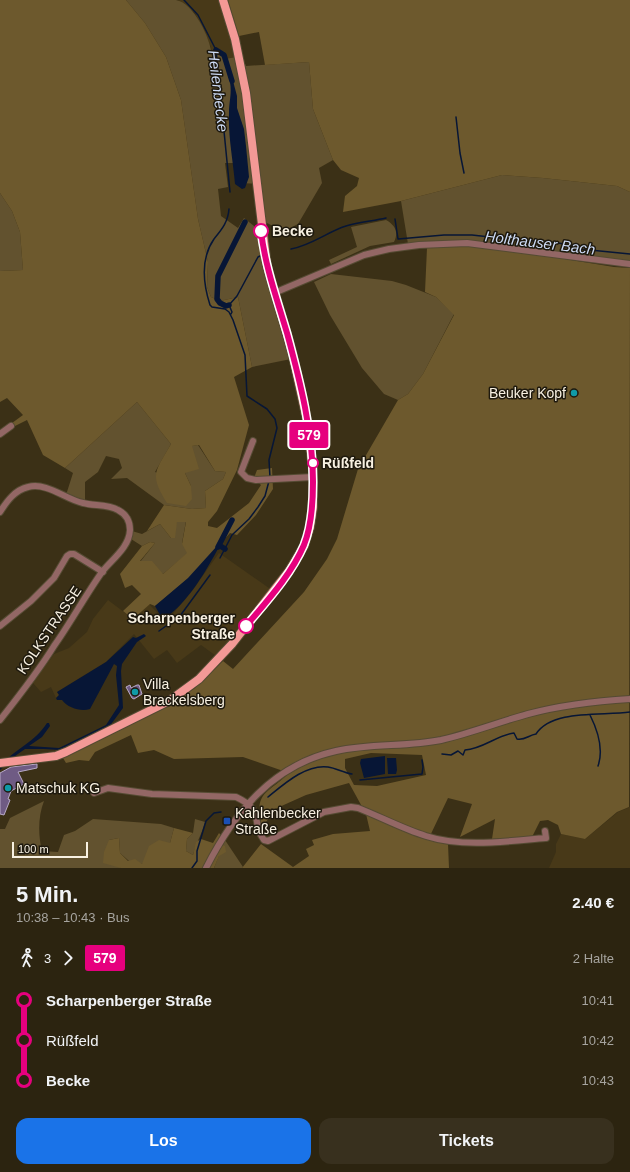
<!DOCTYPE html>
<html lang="de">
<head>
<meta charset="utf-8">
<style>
  :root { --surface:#2c2410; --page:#38301e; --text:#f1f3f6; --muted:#a6a49f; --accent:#1a73e8 }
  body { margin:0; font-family:Arial,sans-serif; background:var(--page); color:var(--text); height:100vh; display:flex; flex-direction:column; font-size:15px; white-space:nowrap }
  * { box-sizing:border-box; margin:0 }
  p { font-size:13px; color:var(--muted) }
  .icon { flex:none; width:22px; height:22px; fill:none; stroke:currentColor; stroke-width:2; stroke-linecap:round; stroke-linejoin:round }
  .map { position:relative; height:868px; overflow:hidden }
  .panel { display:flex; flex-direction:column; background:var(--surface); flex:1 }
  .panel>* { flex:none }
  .badge { padding:0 8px; border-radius:3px; font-size:14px; line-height:26px }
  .scale { position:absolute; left:12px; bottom:10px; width:76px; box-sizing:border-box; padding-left:4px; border:2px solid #f8f1e2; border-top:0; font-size:11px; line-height:14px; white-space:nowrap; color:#f8f1e2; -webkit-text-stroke:3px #1e190e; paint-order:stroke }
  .map>.badge { position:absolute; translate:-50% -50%; box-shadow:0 0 0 2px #fff }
  .legs { display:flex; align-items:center; gap:6px; height:44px; padding:0 16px; font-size:13px }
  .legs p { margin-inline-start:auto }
  .headline { display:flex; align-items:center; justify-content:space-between; height:68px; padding:0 16px }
  h1 { font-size:22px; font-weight:800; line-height:30px }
  .button { display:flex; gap:8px; margin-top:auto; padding:8px 16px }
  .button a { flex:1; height:46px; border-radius:12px; background:var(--accent); color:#fff; font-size:16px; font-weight:800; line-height:46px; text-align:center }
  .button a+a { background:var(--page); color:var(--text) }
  ul { padding:0 16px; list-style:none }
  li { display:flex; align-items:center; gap:14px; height:40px; font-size:15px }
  li i { display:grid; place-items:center; width:6px; height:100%; margin:0 5px; background:currentColor }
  li i::after { content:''; width:10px; height:10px; margin:-5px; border:3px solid; border-radius:50%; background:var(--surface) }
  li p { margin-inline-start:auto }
  li:first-child i { background:linear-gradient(#0000 50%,currentColor 0) }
  li:last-child i { background:linear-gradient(currentColor 50%,#0000 0) }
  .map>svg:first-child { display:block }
  .built { fill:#483918 }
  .green { fill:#62522f }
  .forest { fill:#6d592d; fill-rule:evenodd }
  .water { fill:#071636 }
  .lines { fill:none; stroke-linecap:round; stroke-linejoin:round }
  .stream { stroke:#071636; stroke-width:1.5 }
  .canal { stroke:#071636; stroke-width:5.5 }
  .building { fill:#6f5b84; stroke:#b7a9c6 }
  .minor-casing { stroke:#554b33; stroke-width:8 }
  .major-casing { stroke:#554b33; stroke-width:10 }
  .minor { stroke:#936765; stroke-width:6 }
  .major { stroke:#f39996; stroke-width:8 }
  .line-1-casing { stroke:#fff; stroke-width:9 }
  .line-1 { stroke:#e6007e; stroke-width:6 }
  .stop-1-dot { fill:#fff; stroke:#e6007e; stroke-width:2 }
  .culture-dot { fill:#0f9aa8; stroke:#1e190e; stroke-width:1.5 }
  .transit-dot { fill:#1a4fb4; stroke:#1e190e; stroke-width:1.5 }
  .labels { text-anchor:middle; stroke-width:3; stroke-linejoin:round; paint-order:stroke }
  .stop-label { font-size:14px; font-weight:bold; fill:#f8f1e2; stroke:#1e190e; text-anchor:start }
  .poi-label { font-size:14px; fill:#f8f1e2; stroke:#1e190e; text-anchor:start }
  .street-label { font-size:14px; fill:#f8f1e2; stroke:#1e190e }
  .water-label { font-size:15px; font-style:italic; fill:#ccdaf4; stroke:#1e190e }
</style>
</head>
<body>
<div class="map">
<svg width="630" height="868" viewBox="0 0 630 868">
  <rect width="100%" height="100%" fill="#3b3016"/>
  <path class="built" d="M178,0H228L239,36L242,56L225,59L212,55L211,47L195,13Z
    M219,553L276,593L223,661L201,645L177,663L167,650L154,659L134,634L106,662L57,692L59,695L56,698L51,687L41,692L33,683L54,654L69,648L87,632L93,619L108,600L133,619L149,604L166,622L192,591Z
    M630,807V868H549L556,852V844L561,834L585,839L618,812Z"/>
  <path class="green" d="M126,0C142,0 162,0 176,0C194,3 210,38 212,55L221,54L225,59L242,56L246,66L309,62L313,109L333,160L319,168L322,183L298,224L286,230H281L265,222L259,184L239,183L235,163H225L228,187L218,189L221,216L238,228L244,218L254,226L257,231L266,273L291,359L252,367L238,297L220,301L211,297L207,287L208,262L198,219L181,100L166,57L145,23Z
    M502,175L543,178L617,186L630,192V262L460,241H439L408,244L401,201Z
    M0,193L12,211L20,232L23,270L0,271Z
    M386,220C395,225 399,232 394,242L370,246L331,264L329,260L357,247L351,227Z
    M331,274L392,281L406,285L436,297L454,314L423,374L408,394L398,400L384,394L362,368L330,315L314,282Z
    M137,402L171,444L155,472L191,486L185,473L192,446L198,445L215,471L226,472L223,479L205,491L206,508L192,509L164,505L127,478L111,479L122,468L119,459L106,456L98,472L85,482V502L66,495L73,473L65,468Z
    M177,521H186L182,543L188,553L163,574L140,562L155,543L150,542L142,546L131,539L132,531L142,534L160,524L171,538Z
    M44,801C38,816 38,835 42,851L58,852L64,835L75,831L93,819L161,824L174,828L170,843L142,864L129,861L120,853L119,838L109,840L121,868H0V829H5L10,818Z
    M195,819L205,822C201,836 196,843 193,855L186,851L187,839L193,833Z
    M225,840L243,867L242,868H214Z"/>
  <path class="forest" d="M0,0H126L145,23L166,57L181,100L198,219L208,262L207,287L211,297L220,301L238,297L252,367L234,377L249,425L237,470L217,511L208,522V526L217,528L249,503L261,485L254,478L257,470L272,468L273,489L256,515L237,535L230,533L189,578L155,606L150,604L133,619L123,611L141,594L132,585L125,588L120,574L142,546L150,542L155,543L140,561H152L163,574L187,553L182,544L186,522H177L175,538H171L160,524L147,531L164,505L192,509L206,508L205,491L223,479L226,472L215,471L199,445L192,446L199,469L185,473L191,486L192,499L186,506L167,503C149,474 155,472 171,444L137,402L65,468L43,455L27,420L13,427L12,423L23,415L7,398L0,402V271L23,270L20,232L12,211L0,193Z
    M228,0H630V192L617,186L543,178L502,175L401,201L343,212L345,196L357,186L359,178L341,170L333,160L313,109L309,62L265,65L259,32L239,36Z
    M458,246L491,247L614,267L630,268L629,807L617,812L585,839L561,834L558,825L548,820L540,821L532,837L492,839L495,819L460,837L472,804L448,798L429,838L448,844L449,868H242L261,844L293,867L309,856L306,849L314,845L312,840L333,834L370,831L366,814L349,783L306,795L277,808L262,827C253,791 268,794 289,773L243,757L174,759L154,750L138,753L131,735L95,752L89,761L79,760L66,763L63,758L169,706L195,688L223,661L233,669L304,592L327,559L337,539L358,469L398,400L408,394L423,374L454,315L436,297L425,292L427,248ZM371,753L422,755L426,775L377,786L354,785L345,768V759Z
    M174,828L193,833L187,839L186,851L193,855L196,842L201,839L213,843L219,833L225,840L223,845L225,846L226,852L219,856L214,868H121L103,863L104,852L109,840L119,838L120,853L128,861L135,859L142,864L149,846L159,840L170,843Z"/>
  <path class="water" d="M233,81L237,96V108L244,129L246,146L249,177L245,188L242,189L235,184C233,160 228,136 229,113C229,101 232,94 230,82Z
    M217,546L219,547C206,571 190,599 168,616L160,615L155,606L188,578Z
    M144,634L146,636L137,642L122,664L121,671L123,708L109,727L60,750L44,749H25L15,756L0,770V766C15,749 35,742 47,723H49L50,726L42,737L29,746L59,748L106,725L119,705L116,675L117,666L114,664L90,709C81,712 68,708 62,700H57L56,698L59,695L57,692L106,662L133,637L136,638Z
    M385,756V774L364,778L360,763L361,759Z
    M387,758H396L397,770L396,774H388Z"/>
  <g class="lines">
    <path class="stream" d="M184,0L198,15L216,50L230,192
      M456,117L460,153L464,173
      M229,209C228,222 222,229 214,239C200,259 203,283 210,305L212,307L225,309L229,312L233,320L245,355L247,396L267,409L275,419L277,428L269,460L270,478
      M395,219L398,239L444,235H472L525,241H542L565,244L580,249L630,254
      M291,249C312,245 327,232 346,226C359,222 373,221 386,218
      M231,314L232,312L229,305L237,296L258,257L260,256
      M220,558L232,535L249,519L258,507L265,496L269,481
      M159,631L180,616L210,575
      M590,715C598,731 604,749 598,766
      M442,754L451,755L458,751L463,755L465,750C483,749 497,735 514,733L517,739C524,741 529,735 536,734C552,709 602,716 630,712
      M360,780L422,774L423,767L422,760
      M268,797C284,784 306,764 328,767C336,768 344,773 352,774
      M192,868L197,861V851L206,821L214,813L221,812"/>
    <path class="canal" d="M216,50L224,55L232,81
      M229,305L226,306L220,303L217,299L218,276L245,222
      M219,545L225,549
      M218,547L232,520"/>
  </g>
  <path class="building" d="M130,685L131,688L137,685H139L142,694L134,699L132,698L126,687Z
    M37,764V768L18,772L24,784L11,791L8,799L10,800L4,815L0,814V773L11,767Z"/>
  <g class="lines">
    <defs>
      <path id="minor" d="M274,293L364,255L389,249L419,245L467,243L630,264
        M0,434L11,426
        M253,441L241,472L247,478L256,480L313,477
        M0,512C7,501 15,490 28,487C47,482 65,499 83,503C94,506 108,504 118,510C126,514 130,521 130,530C129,548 112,559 102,572C85,596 71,622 54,646C38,672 19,696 0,720
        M0,626L31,601L54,578L67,556L70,554H74L103,572
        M94,793L108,788L152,794L236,797C266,811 250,821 264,840L268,841L324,812L351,807L358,808C381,817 403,829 426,836C463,848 509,841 546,838L545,831
        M206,868C234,813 272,765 336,751C371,743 407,747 441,740C471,733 499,722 528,714C562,705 596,701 630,699"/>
      <path id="major" d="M0,763L56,756L66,752L169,701L199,679L232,644L289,571L304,546L310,527L313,507V470L307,420L292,352L267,266L246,93L235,39L223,0"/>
    </defs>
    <use href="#minor" class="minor-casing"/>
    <use href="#major" class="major-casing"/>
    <use href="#minor" class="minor"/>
    <use href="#major" class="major"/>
  </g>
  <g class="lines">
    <defs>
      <path id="line-1" d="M246,626C267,601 291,575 304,545C312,525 313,503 313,482C313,432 300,381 287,333C277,299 265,266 261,231"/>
    </defs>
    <use href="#line-1" class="line-1-casing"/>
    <use href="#line-1" class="line-1"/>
  </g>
  <g class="stop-1-dot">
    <circle cx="261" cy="231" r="7"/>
    <circle cx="313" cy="463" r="5"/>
    <circle cx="246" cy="626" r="7"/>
  </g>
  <g class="culture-dot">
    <circle cx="574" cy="393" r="4"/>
    <circle cx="135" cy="692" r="4"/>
    <circle cx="8" cy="788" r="4"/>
  </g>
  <rect class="transit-dot" x="223" y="817" width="8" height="8" rx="2"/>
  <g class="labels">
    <g class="stop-label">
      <text x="272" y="236">Becke</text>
      <text x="322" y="468">Rüßfeld</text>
      <text x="235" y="623" text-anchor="end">Scharpenberger<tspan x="235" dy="16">Straße</tspan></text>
    </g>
    <g class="poi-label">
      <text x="566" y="398" text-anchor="end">Beuker Kopf</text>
      <text x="143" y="689">Villa<tspan x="143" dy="16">Brackelsberg</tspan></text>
      <text x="16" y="793">Matschuk KG</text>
      <text x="235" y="818">Kahlenbecker<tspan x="235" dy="16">Straße</tspan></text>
    </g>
    <g class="street-label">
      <text transform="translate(49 630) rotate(-56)" y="5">KOLKSTRASSE</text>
    </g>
    <g class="water-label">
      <text transform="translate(218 91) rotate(83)" y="5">Heilenbecke</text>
      <text transform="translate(540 243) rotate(7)" y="5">Holthauser Bach</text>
    </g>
  </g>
</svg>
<div class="scale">100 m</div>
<b class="badge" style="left:309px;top:435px;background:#e6007e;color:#fff">579</b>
</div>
<section class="panel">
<div class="headline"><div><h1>5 Min.</h1><p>10:38 – 10:43 · Bus</p></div><b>2.40 €</b></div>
<div class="legs"><svg class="icon" aria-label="walk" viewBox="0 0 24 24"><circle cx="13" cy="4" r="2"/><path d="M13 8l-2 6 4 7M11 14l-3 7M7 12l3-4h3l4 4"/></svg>3<svg class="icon" aria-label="forward" viewBox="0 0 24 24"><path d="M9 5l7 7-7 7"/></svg><b class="badge" style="background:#e6007e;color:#fff">579</b><p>2 Halte</p></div>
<ul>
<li><i style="color:#e6007e"></i><b>Scharpenberger Straße</b><p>10:41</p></li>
<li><i style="color:#e6007e"></i><span>Rüßfeld</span><p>10:42</p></li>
<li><i style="color:#e6007e"></i><b>Becke</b><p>10:43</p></li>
</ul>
<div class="button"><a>Los</a><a>Tickets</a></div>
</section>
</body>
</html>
